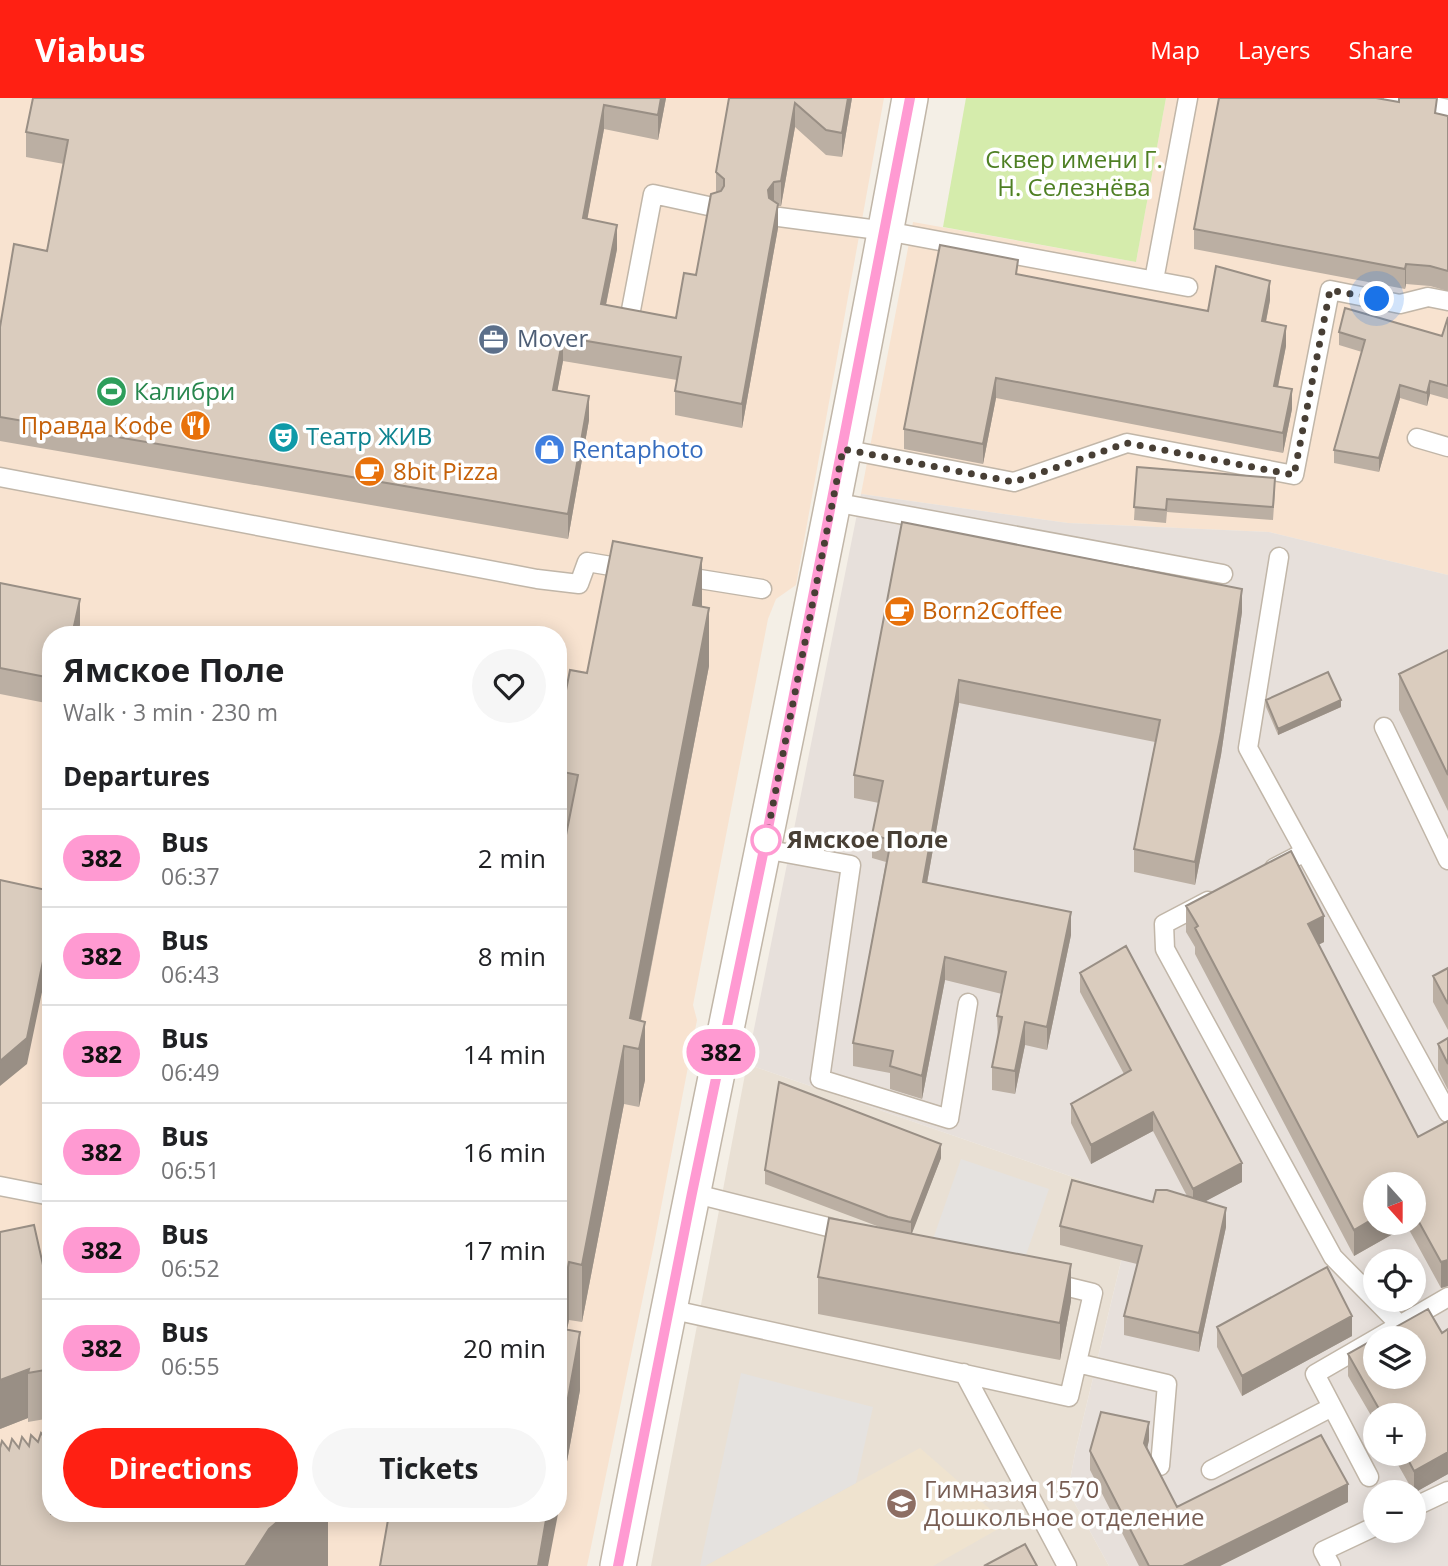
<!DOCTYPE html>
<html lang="en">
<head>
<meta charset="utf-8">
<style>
  :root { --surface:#fff; --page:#f6f6f6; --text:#202124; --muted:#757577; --line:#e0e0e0; --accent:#ff2013 }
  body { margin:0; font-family:"Open Sans",sans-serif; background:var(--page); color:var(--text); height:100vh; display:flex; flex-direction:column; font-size:26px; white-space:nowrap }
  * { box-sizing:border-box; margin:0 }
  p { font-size:23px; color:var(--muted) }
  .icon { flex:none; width:38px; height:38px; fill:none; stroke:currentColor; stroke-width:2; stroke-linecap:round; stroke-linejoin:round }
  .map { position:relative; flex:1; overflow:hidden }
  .panel { position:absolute; left:42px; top:528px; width:525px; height:896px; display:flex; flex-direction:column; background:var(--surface); border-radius:28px; box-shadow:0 4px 18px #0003 }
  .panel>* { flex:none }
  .badge { padding:0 14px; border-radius:23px; font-size:24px; line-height:46px }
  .needle { width:46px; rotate:159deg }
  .fabs { position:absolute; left:1363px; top:1074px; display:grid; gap:14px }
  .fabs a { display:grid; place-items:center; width:63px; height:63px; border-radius:50%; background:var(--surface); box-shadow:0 4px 18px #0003; font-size:35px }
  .you { position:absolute; width:35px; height:35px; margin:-18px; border:5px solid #fff; border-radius:50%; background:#1a73e8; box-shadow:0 0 0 10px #1a73e833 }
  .map>.badge { position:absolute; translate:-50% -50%; box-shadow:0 0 0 4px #fff }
  h2 { padding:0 21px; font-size:26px; line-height:63px }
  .round { display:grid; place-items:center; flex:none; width:74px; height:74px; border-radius:37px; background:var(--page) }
  .headline { display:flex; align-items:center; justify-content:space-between; height:119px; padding:0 21px }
  h1 { font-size:33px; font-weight:700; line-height:52px }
  .primary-button { display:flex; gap:14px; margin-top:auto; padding:14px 21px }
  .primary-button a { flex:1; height:80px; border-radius:42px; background:var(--accent); color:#fff; font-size:28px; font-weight:700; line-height:80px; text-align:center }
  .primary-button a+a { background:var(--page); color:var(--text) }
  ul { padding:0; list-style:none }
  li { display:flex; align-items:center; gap:21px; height:98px; padding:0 21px; border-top:2px solid var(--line) }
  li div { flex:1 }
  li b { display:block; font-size:26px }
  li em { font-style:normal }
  li .badge { min-width:77px; font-weight:700; text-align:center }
  header { display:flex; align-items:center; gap:42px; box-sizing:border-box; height:98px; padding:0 35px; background:var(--accent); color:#fff }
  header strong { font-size:33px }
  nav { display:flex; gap:38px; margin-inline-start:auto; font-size:24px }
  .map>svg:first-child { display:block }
  .residential { fill:#e9e0d4 }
  .commercial { fill:#f8e3d0; fill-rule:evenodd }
  .industrial { fill:#e7e0db; fill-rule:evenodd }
  .education { fill:#efe3cf }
  .green { fill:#d5ecac }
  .parking { fill:#e5e2df }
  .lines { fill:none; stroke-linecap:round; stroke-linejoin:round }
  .service-casing { stroke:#c1b6a8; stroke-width:21 }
  .minor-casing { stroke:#c1b6a8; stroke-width:38 }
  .service { stroke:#fff; stroke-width:18 }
  .minor { stroke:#fff; stroke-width:35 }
  .wall { fill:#bbafa3; fill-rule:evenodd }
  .shaded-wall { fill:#998f85 }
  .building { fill:#daccbe; stroke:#998f85; stroke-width:2; fill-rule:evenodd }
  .line-casing { stroke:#fff; stroke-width:16 }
  .line { stroke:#ff9ad2; stroke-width:10 }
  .walk { stroke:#483f35; stroke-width:7; stroke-dasharray:0 12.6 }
  .stop-dot { fill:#fff; stroke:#ff9ad2; stroke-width:3.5 }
  .labels { text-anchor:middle; stroke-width:7; stroke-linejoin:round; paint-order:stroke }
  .park-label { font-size:24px; fill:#4e7f23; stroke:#fff }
  .service-label { font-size:24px; fill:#4e5e75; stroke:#fff; text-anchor:start }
  .leisure-label { font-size:24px; fill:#27864d; stroke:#fff; text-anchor:start }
  .food-label { font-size:24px; fill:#c56008; stroke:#fff; text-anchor:start }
  .culture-label { font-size:24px; fill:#0d838f; stroke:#fff; text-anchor:start }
  .shop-label { font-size:24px; fill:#366cbe; stroke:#fff; text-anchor:start }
  .stop-label { font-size:24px; font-weight:bold; fill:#483f35; stroke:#fff; text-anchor:start }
  .education-label { font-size:24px; fill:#785e54; stroke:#fff; text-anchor:start }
</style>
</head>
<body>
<header>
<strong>Viabus</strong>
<nav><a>Map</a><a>Layers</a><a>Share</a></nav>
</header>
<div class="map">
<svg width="1448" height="1468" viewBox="0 0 1448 1468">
  <rect width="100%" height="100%" fill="#f4efe6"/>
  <path class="residential" d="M747,966L1136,1101L1075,1355L1068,1393L1109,1468H651Z"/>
  <path class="commercial" d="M0,0H884L796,487L776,501L768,521L693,907L697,922L654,1146L587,1468H0ZM51,537H558V1416H51Z
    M1166,0H1448V477L1269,434L1068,425L861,396L913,124L1136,164Z"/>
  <path class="industrial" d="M861,396L1068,425L1269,434L1448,477V1468H1109L1068,1393L1075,1355L1136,1101L747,966ZM1376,1087H1414V1125H1376ZM1376,1164H1414V1202H1376ZM1376,1241H1414V1279H1376ZM1376,1318H1414V1356H1376ZM1376,1395H1414V1433H1376Z"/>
  <path class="education" d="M920,1350L1007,1426L933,1468H705Z"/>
  <path class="green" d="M966,0H1166L1136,164L943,129Z"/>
  <path class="parking" d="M961,1061L1049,1091L1020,1174L932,1144Z
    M741,1275L873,1309L856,1385L705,1468H700Z"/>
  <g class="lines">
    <defs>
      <path id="service" d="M1393,0L1448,11
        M779,119L886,133L1188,189
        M1154,182L1188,0
        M631,212L653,96L713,109
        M1417,340L1448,349
        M843,351L1014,384L1127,345L1294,377L1330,192L1400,206L1428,199L1448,203
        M0,379L537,481L579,486L587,464L629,471
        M833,404L1223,476
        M1279,459L1248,650L1448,1015
        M681,478L762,491
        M1384,629L1448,762
        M764,751L851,767L820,981L949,1021L968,905
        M1274,770L1305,754
        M1208,803L1164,826L1165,851L1333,1159L1399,1226
        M0,1088L51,1098
        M692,1095L848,1134
        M669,1211L1069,1299L1093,1195L1048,1184
        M1077,1265L1167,1286L1160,1368
        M964,1275L1067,1468
        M1211,1372L1332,1309
        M1369,1379L1315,1276L1448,1199
        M1414,1409L1448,1393
        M1331,1468L1323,1453L1376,1428"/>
      <path id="minor" d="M618,1468C713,978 821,491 910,0"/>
    </defs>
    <use href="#service" class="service-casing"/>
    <use href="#minor" class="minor-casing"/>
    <use href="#service" class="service"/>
    <use href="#minor" class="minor"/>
  </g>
  <path class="wall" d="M666,0L658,42L604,31L587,121L617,151L606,207L676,220L696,177L716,94V74L729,0H852L842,59L826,57L795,29L781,108H778V130L742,330L675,317V293L677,282L563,263L557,293L589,322L568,441L0,343V229L47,153L64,66L26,59V34Z
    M1437,16L1448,18V193L1430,188L1406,186L1405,191L1194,151V131Z
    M1018,176L1208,213L1270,202L1266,224L1286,248L1278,289L1292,311L1283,355L996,300L983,366L904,351V331Z
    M1448,219V301L1430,296L1427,308L1400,300L1379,374L1334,365V352L1362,254L1339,247V234L1442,238Z
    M1137,369L1275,393L1273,422L1167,414L1166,425L1134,422Z
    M902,424L1242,514L1221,657L1195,787L1134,774V751L1155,644L959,605L927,785L1071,837L1047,952L1025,947L1015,996L992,992V969L998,941L997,918L1002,896L945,882L922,1001L890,991V975L853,968V945L886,764L872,760V737L879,705L854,700V677Z
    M0,485L80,527L51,537V606L0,596Z
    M702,509L709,568L641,923L645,982L639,1009L624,1006L582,1224L569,1222L567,1231L580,1292L558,1413V756L562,757L567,733L558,731V633L587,575Z
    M1448,552V713L1399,612V576Z
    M1266,602L1341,609L1278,637L1266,609Z
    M1186,808L1324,844L1318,847L1418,1039L1448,1023V1188L1441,1190L1407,1128L1354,1158L1195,856V849L1186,834ZM1414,1087V1125H1376Z
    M1448,870V932L1433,904V878Z
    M1080,875L1242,1084L1205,1103L1226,1129L1199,1254L1124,1237V1218L1137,1166L1060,1147V1128L1153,1104L1187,1098L1153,1033L1091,1066L1071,1025V1006L1124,976L1080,894Z
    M1448,940V992L1438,972V946Z
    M941,1060L911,1136L1071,1203L1060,1262L818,1216V1179L885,1131L765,1086V1072Z
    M51,1165V1320L28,1324V1320L0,1331L43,1167Z
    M1217,1229L1352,1238L1242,1298L1217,1249Z
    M1442,1235L1448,1376L1414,1395L1392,1356H1414V1318H1376V1326L1348,1278V1256Z
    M1149,1342L1147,1351L1177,1409L1348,1404L1220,1468H1139L1090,1372V1353Z"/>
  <path class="shaded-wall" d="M661,0H666L658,42V17Z
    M848,0H852L842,59V35Z
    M795,5V29L781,108V83Z
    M604,7V31L583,145V120Z
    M774,84V109L768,117V92Z
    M778,106V130L742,330V306Z
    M617,127V151L601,231V206Z
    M1406,166V186L1405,191V171Z
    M1270,183V202L1262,243V223Z
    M1286,228V248L1274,308V288Z
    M563,239V263L553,316V292Z
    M996,280V300L983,366V346Z
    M1430,283V296L1427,308V295Z
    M1400,287V300L1379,374V360Z
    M1292,291V311L1283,355V335Z
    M589,298V322L568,441V416Z
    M702,460V518L693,507Z
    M1242,491V514L1221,657L1195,787V764Z
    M80,501V527L78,537H72Z
    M709,510V568L635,951L630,920Z
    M959,582V605L923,807V784Z
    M1341,602V609L1278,637V631Z
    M1071,814V837L1047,952V929Z
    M1324,818V844L1308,852V826Z
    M51,825V851L27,966L0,988V963Z
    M945,859V882L922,1001V978Z
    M645,924V982L639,1009V951Z
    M1025,924V947L1015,996V973Z
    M624,948V1006L582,1224V1167Z
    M1153,1014V1033L1091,1066V1047Z
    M941,1046V1060L911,1138V1124Z
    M1242,1065V1084L1193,1110V1091Z
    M1226,1110V1129L1199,1254V1235Z
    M1376,1119V1125H1407V1128L1354,1158V1132Z
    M1448,1162V1188L1441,1190V1164Z
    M569,1164V1222L558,1279V1221Z
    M1071,1166V1203L1060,1262V1225Z
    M1352,1218V1238L1242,1298V1278Z
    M580,1234V1292L558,1413V1355Z
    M29,1271L28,1275V1320L0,1331V1282Z
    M1149,1324V1342L1144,1363V1345Z
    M1448,1354V1376L1414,1395V1373Z
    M1348,1386V1404L1220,1468H1183Z
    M294,1416H328V1468H245L269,1431L284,1418Z
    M547,1416H558L548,1468H538Z"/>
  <path class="building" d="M33,0H661L658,17L604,7L583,120L617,127L601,206L676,220L684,175L696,177L711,96L721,93L724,88V81L716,74L729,0H848L842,35L826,32L795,5L781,83L774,84L768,92L769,100L778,106L742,306L675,293L681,259L563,239L553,292L589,298L568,416L0,319V229L14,146L47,153L68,42L26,34Z
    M1219,0H1376L1399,4V0H1437L1435,15L1448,18V173L1430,168L1406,166L1405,171L1194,131Z
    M940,147L1018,162L1016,176L1208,213L1216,168L1270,183L1262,223L1286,228L1274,288L1292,291L1283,335L996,280L983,346L904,331Z
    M1345,210L1442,238L1448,219V288L1430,283L1427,295L1400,287L1379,360L1334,352L1365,242L1339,234Z
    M1137,369L1275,380L1273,409L1167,401L1166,412L1134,409Z
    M902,424L1242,491L1221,634L1195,764L1134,751L1160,622L959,582L923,784L1071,814L1047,929L1025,924L1015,973L992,969L1002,919L997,918L1006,874L945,859L922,978L890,968L893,953L853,945L891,742L872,737L883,683L854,677Z
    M613,443L702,460L693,507L709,510L630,920L645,924L639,951L624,948L582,1167L569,1164L558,1221V823L560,816H558V756L562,757L578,677L558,673V633L570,572L587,575Z
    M0,485L80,501L72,537H51V580L0,570Z
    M1448,552V677L1399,576Z
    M1328,574L1341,602L1278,631L1266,602Z
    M1291,753L1324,818L1308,826L1418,1039L1448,1023V1162L1441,1164L1414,1115V1087H1376V1119L1354,1132L1195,830L1198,828L1186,808Z
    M0,782L51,793V825L27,940L0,963Z
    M1126,848L1242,1065L1193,1091L1153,1014L1091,1047L1071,1006L1131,972L1080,875Z
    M1448,870V906L1433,878Z
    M1448,940V966L1438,946Z
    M779,984L941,1046L911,1124L888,1119L765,1072Z
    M1072,1082L1153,1104L1156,1092H1167L1226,1110L1199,1235L1124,1218L1142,1148L1060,1128Z
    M829,1120L1071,1166L1060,1225L818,1179Z
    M34,1127L43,1167L51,1165V1271L28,1275L29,1271L0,1282V1134Z
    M1327,1169L1352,1218L1242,1278L1217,1229Z
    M1428,1211L1442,1235L1448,1231V1354L1414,1373L1405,1356H1414V1318H1383L1348,1256ZM1376,1241H1414V1279H1376Z
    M558,1230L580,1234L558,1355Z
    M1101,1314L1149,1324L1144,1345L1177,1409L1321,1337L1348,1386L1183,1468H1149L1090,1353Z
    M41,1335L51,1347V1416H294L284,1418L269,1431L245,1468H0V1350L2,1343L9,1352L12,1341L19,1350L22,1339L29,1348L31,1337L38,1344Z
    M389,1416H547L538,1468H380Z
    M1025,1446L1037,1468H984Z"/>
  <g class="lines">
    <defs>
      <path id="line" d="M618,1468L692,1095L764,751L910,0"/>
    </defs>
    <use href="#line" class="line-casing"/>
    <use href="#line" class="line"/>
    <path class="walk" d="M766,742L843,351L1014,384L1127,345L1294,377L1330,192L1377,201"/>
  </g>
  <defs>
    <symbol id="office-disc" viewBox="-11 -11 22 22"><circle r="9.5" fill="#5c6f8a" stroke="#fff"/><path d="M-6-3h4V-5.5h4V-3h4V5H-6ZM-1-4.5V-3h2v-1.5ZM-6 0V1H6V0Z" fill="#fff"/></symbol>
    <symbol id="stadium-disc" viewBox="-11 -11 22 22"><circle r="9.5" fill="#2e9e5b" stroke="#fff"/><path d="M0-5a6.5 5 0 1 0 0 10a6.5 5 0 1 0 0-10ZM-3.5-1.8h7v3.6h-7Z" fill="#fff"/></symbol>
    <symbol id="restaurant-disc" viewBox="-11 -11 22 22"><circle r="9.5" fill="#e8710a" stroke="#fff"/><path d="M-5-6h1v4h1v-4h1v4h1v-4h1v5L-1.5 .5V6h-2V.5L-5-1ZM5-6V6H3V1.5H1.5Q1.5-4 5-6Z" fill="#fff"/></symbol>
    <symbol id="theatre-disc" viewBox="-11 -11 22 22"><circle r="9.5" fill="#0f9aa8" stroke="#fff"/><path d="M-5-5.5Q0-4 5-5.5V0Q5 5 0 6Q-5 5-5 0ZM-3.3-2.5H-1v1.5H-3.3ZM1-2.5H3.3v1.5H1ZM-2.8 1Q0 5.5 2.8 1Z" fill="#fff"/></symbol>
    <symbol id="shop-disc" viewBox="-11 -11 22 22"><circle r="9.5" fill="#3f7fe0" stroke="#fff"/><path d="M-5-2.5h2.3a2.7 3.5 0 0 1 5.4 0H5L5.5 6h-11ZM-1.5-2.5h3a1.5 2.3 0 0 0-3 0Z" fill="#fff"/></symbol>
    <symbol id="cafe-disc" viewBox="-11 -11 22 22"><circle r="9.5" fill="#e8710a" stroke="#fff"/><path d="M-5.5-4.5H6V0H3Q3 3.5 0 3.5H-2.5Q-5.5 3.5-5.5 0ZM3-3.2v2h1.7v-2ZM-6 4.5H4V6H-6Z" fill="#fff"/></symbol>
    <symbol id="school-disc" viewBox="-11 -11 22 22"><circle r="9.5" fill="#8d6e63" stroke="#fff"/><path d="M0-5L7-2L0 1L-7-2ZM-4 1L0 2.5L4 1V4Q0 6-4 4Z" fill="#fff"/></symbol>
  </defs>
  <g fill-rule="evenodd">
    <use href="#office-disc" x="476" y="224" width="35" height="35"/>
    <use href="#stadium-disc" x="94" y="276" width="35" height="35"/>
    <use href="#restaurant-disc" x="178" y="310" width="35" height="35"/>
    <use href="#theatre-disc" x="266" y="322" width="35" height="35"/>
    <use href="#shop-disc" x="532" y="334" width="35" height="35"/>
    <use href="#cafe-disc" x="352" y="356" width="35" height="35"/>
    <use href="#cafe-disc" x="882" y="496" width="35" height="35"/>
    <use href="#school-disc" x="884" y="1388" width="35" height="35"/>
  </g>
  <circle class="stop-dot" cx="766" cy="742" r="14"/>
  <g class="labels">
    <g class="park-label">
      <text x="1074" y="70">Сквер имени Г.<tspan x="1074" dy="28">Н. Селезнёва</tspan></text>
    </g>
    <g class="service-label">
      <text x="517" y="249">Mover</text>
    </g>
    <g class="leisure-label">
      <text x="134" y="302">Калибри</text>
    </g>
    <g class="food-label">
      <text x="173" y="336" text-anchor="end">Правда Кофе</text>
      <text x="393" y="382">8bit Pizza</text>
      <text x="922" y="521">Born2Coffee</text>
    </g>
    <g class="culture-label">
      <text x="306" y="347">Театр ЖИВ</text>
    </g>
    <g class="shop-label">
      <text x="572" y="360">Rentaphoto</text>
    </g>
    <g class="stop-label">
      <text x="787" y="750">Ямское Поле</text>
    </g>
    <g class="education-label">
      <text x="924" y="1400">Гимназия 1570<tspan x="924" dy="28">Дошкольное отделение</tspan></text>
    </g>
  </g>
</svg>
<div class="fabs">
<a><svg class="needle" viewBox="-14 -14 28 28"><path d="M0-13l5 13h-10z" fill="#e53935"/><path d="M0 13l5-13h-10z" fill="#757577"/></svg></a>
<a><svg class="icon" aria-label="locate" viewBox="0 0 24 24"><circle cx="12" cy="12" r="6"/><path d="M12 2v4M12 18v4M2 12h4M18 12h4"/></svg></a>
<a><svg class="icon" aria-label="layers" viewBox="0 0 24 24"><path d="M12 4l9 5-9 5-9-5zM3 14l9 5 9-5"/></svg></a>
<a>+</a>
<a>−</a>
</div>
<div class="you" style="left:1377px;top:201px"></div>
<b class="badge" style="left:721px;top:954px;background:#ff9ad2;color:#111">382</b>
<section class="panel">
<div class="headline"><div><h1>Ямское Поле</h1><p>Walk · 3 min · 230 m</p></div><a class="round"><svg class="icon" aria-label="heart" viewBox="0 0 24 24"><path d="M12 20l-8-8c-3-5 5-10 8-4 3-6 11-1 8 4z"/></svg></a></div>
<h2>Departures</h2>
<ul>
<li><span class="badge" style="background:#ff9ad2;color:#111">382</span><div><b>Bus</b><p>06:37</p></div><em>2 min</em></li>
<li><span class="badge" style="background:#ff9ad2;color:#111">382</span><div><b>Bus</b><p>06:43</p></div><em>8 min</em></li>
<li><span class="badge" style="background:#ff9ad2;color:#111">382</span><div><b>Bus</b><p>06:49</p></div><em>14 min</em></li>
<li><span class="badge" style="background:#ff9ad2;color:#111">382</span><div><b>Bus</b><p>06:51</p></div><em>16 min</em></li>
<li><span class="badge" style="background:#ff9ad2;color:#111">382</span><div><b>Bus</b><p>06:52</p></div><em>17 min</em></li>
<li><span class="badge" style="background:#ff9ad2;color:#111">382</span><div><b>Bus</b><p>06:55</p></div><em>20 min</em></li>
</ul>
<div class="primary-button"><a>Directions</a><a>Tickets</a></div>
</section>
</div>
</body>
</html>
